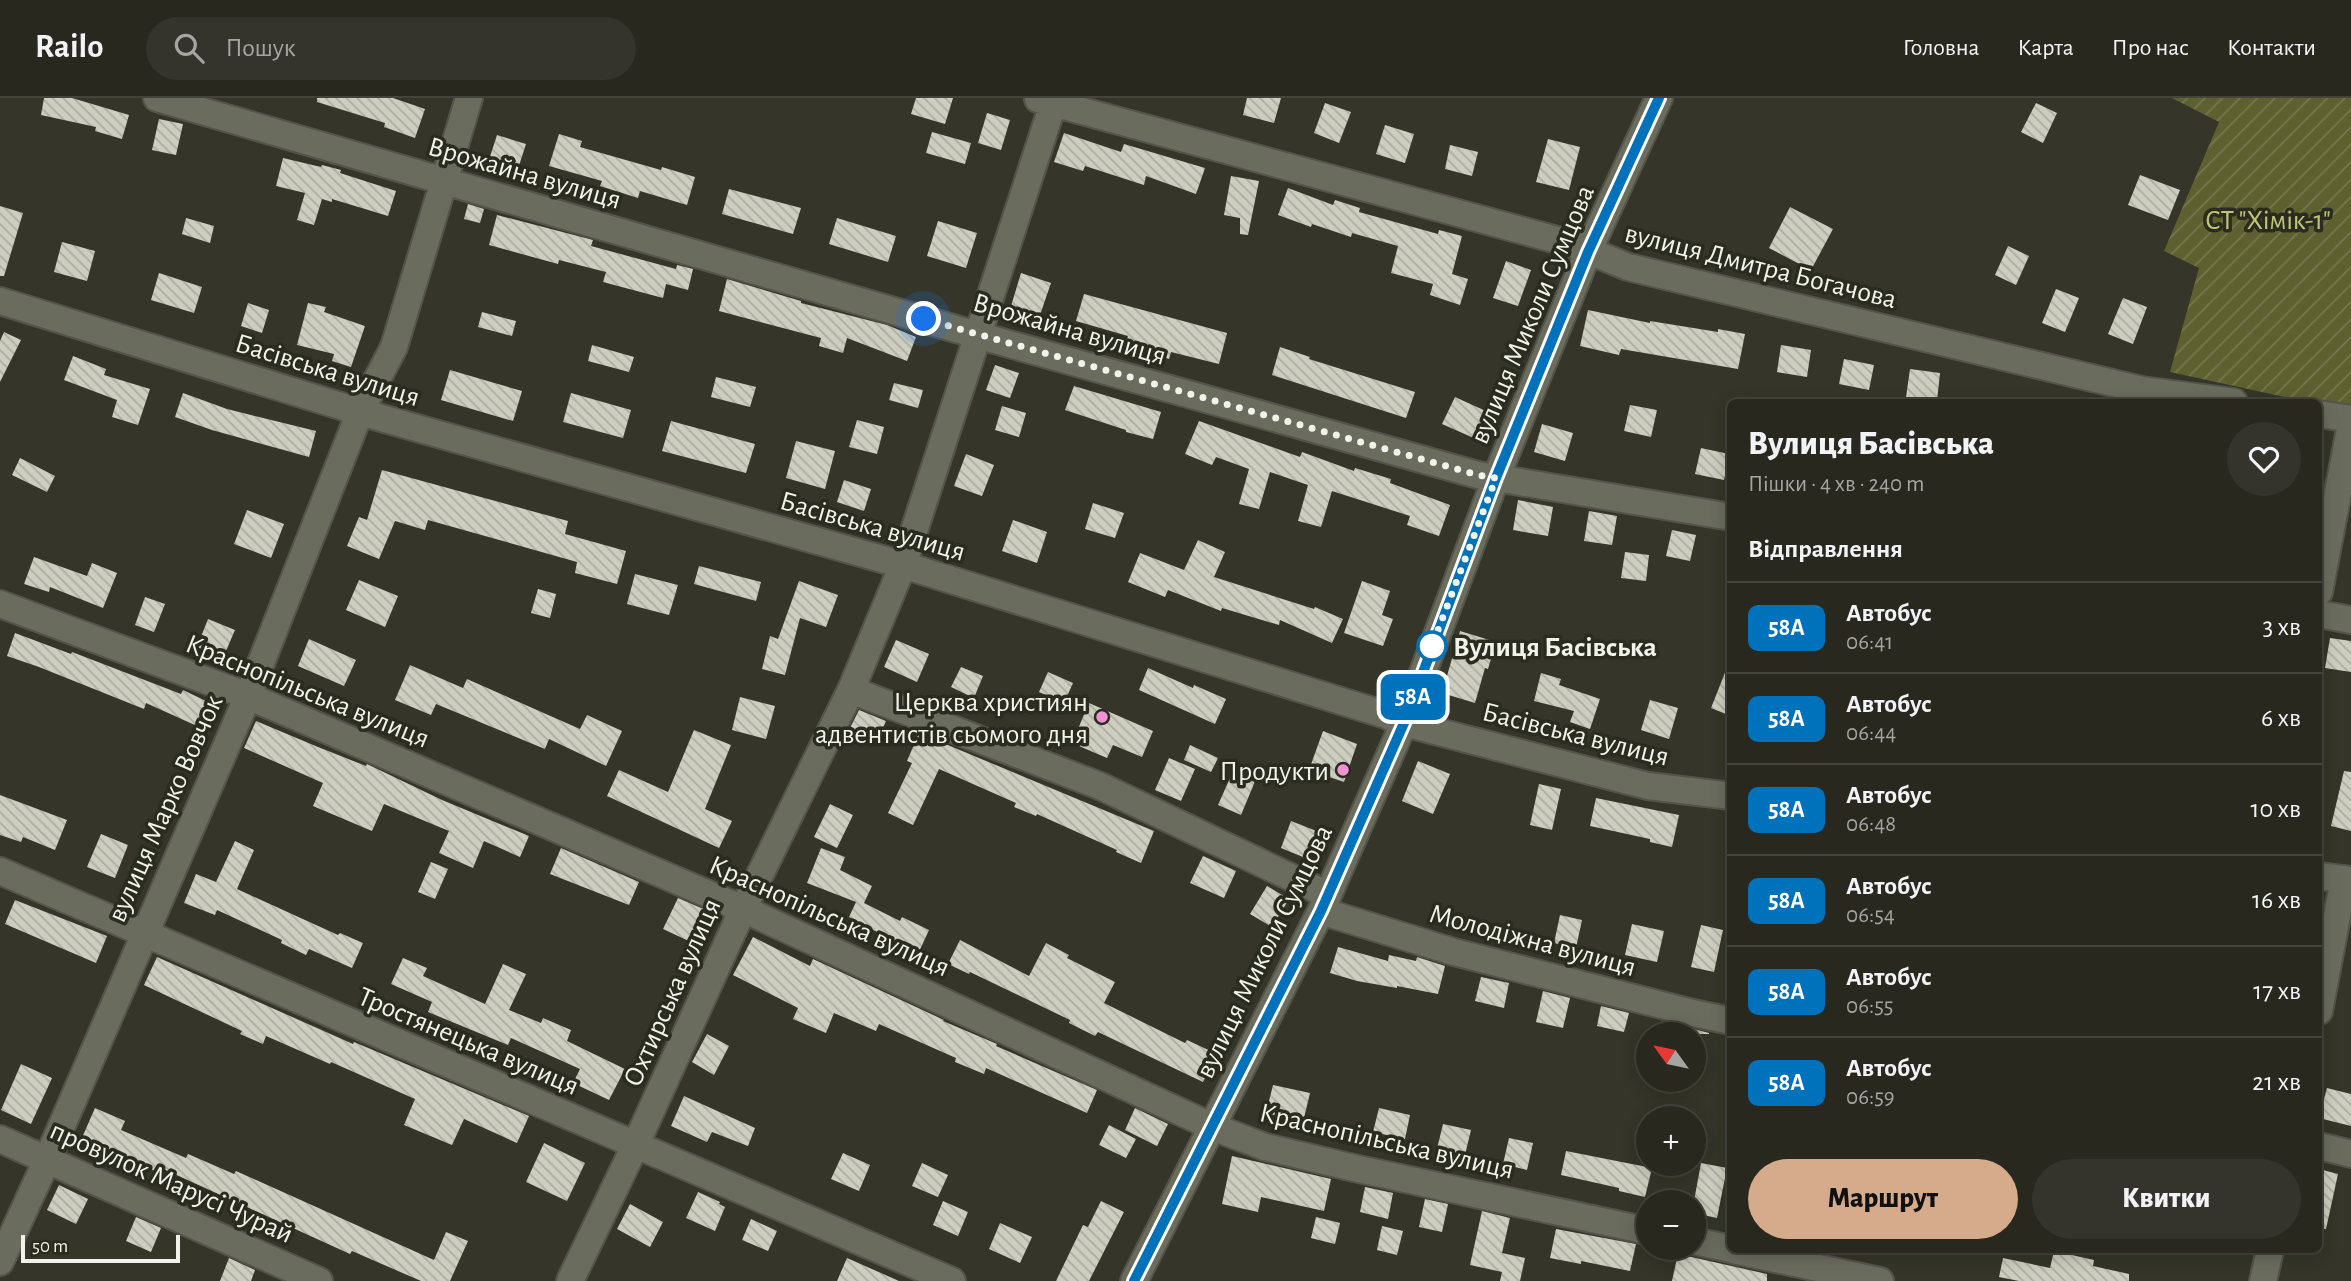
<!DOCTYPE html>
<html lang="uk">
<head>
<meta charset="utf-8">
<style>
  :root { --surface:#28281f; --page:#34342c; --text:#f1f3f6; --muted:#a5a6a4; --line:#44443d; --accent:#d6ab8b }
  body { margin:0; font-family:"Alegreya Sans",sans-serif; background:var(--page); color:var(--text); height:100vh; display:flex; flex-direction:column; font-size:26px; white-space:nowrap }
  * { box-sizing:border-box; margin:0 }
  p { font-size:23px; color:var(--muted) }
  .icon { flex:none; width:38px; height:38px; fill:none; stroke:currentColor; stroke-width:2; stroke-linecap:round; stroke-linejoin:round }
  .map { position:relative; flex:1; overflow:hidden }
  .panel { position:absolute; left:1727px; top:301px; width:595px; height:854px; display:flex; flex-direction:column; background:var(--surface); border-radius:10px; box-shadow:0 4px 18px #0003,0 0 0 2px var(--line) }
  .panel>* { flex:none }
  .badge { padding:0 14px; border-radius:10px; font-size:24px; line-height:46px }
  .needle { width:46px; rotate:303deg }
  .fabs { position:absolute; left:1636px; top:924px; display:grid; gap:14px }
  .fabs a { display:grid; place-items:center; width:70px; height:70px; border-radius:50%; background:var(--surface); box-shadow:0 4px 18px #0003,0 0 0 2px var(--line); font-size:35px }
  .scale { position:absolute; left:21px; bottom:18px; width:159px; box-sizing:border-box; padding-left:7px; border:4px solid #f1f2ea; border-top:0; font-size:19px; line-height:24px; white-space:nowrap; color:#f1f2ea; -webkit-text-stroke:5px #2b2c20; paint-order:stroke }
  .you { position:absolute; width:35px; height:35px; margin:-18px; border:5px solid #fff; border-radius:50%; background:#1a73e8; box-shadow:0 0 0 10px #1a73e833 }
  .map>.badge { position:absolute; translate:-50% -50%; box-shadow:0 0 0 4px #fff }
  h2 { padding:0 21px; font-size:26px; line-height:63px }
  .round { display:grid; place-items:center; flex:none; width:74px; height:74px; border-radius:37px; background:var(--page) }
  .headline { display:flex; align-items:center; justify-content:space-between; height:119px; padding:0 21px }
  h1 { font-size:33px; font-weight:800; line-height:52px }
  .primary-button { display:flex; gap:14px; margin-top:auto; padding:14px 21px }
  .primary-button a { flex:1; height:80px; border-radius:42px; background:var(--accent); color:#111; font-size:28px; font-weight:800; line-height:80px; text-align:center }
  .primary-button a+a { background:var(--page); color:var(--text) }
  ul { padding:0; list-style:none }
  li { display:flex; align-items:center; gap:21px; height:91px; padding:0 21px; border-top:2px solid var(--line) }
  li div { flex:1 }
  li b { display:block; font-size:26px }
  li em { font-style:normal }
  li .badge { min-width:77px; font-weight:700; text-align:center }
  header { display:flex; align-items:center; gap:42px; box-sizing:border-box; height:98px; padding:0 35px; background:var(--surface); border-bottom:2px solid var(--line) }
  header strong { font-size:33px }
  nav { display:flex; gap:38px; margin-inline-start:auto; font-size:24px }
  .search { width:490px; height:63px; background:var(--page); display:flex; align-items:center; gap:18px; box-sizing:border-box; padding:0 24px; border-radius:38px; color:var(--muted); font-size:26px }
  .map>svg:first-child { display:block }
  .garden { fill:url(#garden-furrows) }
  .building { fill:url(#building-back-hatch) }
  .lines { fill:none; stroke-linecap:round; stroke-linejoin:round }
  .minor-casing { stroke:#54544a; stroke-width:30 }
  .minor { stroke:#6a6c5e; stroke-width:26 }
  .line-casing { stroke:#fff; stroke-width:16 }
  .line { stroke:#0072bc; stroke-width:10 }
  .walk { stroke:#f1f2ea; stroke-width:7; stroke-dasharray:0 12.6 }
  .stop-dot { fill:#fff; stroke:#0072bc; stroke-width:3.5 }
  .poi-dot { fill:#f391d5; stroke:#2b2c20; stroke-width:2.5 }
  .labels { text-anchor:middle; stroke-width:7; stroke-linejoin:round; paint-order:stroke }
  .street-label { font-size:28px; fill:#f1f2ea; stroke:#2b2c20 }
  .park-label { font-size:28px; fill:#c1c576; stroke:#2b2c20 }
  .stop-label { font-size:28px; font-weight:bold; fill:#f1f2ea; stroke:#2b2c20; text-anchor:start }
  .poi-label { font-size:28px; fill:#f1f2ea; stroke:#2b2c20; text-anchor:end }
</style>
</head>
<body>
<header>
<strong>Railo</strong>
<div class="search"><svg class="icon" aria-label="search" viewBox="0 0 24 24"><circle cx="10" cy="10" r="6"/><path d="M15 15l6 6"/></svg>Пошук</div>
<nav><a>Головна</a><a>Карта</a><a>Про нас</a><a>Контакти</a></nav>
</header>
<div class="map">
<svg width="2351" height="1183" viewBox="0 0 2351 1183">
  <defs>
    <pattern id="garden-furrows" width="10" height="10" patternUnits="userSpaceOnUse" patternTransform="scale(1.75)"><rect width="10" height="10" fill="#5e6030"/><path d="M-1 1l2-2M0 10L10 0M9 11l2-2" fill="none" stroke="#76774e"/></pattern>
    <pattern id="building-back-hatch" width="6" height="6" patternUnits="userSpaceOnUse" patternTransform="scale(1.75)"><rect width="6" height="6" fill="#cdcebf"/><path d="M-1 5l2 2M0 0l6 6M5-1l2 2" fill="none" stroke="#acada1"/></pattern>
  </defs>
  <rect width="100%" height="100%" fill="#353629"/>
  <path class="garden" d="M2172,0H2351V314L2319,304H2307L2170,274L2199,170L2164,153L2219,24Z"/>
  <path class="building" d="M44,0H72L129,17L122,41L95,33L96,29L41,17Z
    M317,0H393L425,11L415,40L384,29L385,25L317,4Z
    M916,0H953L945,26L911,16Z
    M1247,0H1281L1274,25L1243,17Z
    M1325,5L1351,14L1339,45L1314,35Z
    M2036,5L2057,15L2043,45L2021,34Z
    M987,15L1010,22L1001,52L978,45Z
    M159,21L183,26L176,57L152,52Z
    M1385,27L1414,36L1405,65L1376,56Z
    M932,34L971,45L965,66L926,55Z
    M1064,35L1121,54L1124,46L1205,70L1196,96L1146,78L1144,87L1085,68L1083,73L1054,64Z
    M559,36L582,43L580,49L661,72L662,69L695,79L687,107L640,93L638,100L600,88L602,83L549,68Z
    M497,37L526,46L516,77L487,68Z
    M1548,41L1580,49L1569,92L1536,84Z
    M1450,47L1478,54L1472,78L1445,71Z
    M283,60L321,69L322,67L341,72L340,75L396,93L388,118L332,101V104L322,101L314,127L297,122L305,95L276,88Z
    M2140,77L2180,92L2168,122L2128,107Z
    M1231,78L1259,83L1248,137L1240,136V120L1224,117Z
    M1288,90L1333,107L1335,102L1360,110L1359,114L1438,136L1439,132L1462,138L1452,176L1468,181L1460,207L1430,197L1433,186L1391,175L1398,148L1352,135L1351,139L1312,126L1311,129L1278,117Z
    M729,91L801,110L793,136L722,116Z
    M468,106L484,111L480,125L464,121Z
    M0,108L23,115L4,178H0Z
    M1790,109L1833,131L1811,172L1769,150Z
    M497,117L593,142L591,148L676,171L677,167L693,171L688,192L666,186L663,200L603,184L606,174L559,162L558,166L489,147Z
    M186,120L214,128L210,145L182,136Z
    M837,120L896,138L888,164L829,146Z
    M938,123L977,135L966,170L927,158Z
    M62,144L95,153L87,183L54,174Z
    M2008,148L2029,158L2016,187L1995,177Z
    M1506,163L1531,172L1518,208L1493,200Z
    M159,175L202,189L194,215L151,202Z
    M1021,175L1051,185L1040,217L1011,208Z
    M727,181L801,203V205L887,227L916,239L907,263L847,240L843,255L819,248L821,240L719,213Z
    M2056,191L2079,200L2065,234L2042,225Z
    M1084,196L1227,235L1219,266L1171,254L1169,261L1125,248L1128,238L1076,223Z
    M2123,200L2147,209L2133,246L2108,236Z
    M248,205L269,212L262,235L241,228Z
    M308,205L326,209L324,214L365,228L351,269L332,263L334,256L297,247Z
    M1588,212L1650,225V223L1718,234V231L1745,236L1738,271L1621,251L1619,257L1580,248Z
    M482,214L516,223L512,238L478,229Z
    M4,234L21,242L0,284V243Z
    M592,247L634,259L629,274L588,263Z
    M1781,247L1811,252L1807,279L1777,274Z
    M1280,249L1310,259L1309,261L1415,294L1406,320L1272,277Z
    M73,258L106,271L104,277L150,291L138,327L112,319L117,302L64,282Z
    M1844,261L1874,267L1869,292L1839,286Z
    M995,267L1019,275L1010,300L986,292Z
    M1910,271L1940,275L1937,303L1906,299Z
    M450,272L522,293L513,323L441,302Z
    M716,279L756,289L750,309L711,299Z
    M894,285L923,292L918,310L889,302Z
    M1074,288L1161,314L1153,341L1126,334V332L1065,312Z
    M183,295L227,311L316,333L309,359L212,332L175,319Z
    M571,295L631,312L623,340L563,324Z
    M1455,299L1488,314L1476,341L1442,326Z
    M1630,307L1657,312L1651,339L1624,333Z
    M1002,308L1026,315L1019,339L995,332Z
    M857,322L884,329L877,356L849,349Z
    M671,323L755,346L746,375L662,353Z
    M1199,323L1300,359L1302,354L1354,373L1355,370L1391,381L1390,385L1450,407L1439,438L1407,427L1410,418L1332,393L1321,429L1298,423L1308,387L1270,374L1259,411L1239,406L1249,371L1216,359L1212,367L1185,356Z
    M1542,326L1573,335L1565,363L1534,354Z
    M796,343L835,353L825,391L786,380Z
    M1701,350L1729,356L1724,382L1695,376Z
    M966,356L994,367L982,398L954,388Z
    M20,360L55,378L47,394L12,377Z
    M382,372L568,423L565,436L626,453L617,486L575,475L577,464L428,422L425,432L395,423L379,461L347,448L359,419L367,422Z
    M844,382L871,391L864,413L837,404Z
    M1518,402L1553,409L1548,438L1513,432Z
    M1093,405L1124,415L1115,440L1085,431Z
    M247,412L284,426L271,460L234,446Z
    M1589,413L1617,418L1612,447L1584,443Z
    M1013,422L1047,434L1037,465L1002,453Z
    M1672,432L1696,437L1690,463L1666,458Z
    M1198,442L1225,454L1214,479L1314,511L1315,509L1343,521L1332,545L1280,522L1279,527L1222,510L1221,513L1168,492L1165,499L1128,484L1140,455L1184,472Z
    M1625,454L1649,457L1646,483L1621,480Z
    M34,459L87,478L92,465L117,475L103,510L50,489L49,494L24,486Z
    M699,468L761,484L756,503L694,486Z
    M635,476L678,487L669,517L627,506Z
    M359,482L398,498L385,529L346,512Z
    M799,483L838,497L826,529L800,520L785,577L762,571L770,538L778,541Z
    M1362,483L1390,493L1382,517L1393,521L1383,548L1344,535Z
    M538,491L556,496L550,520L531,515Z
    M145,499L165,506L154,534L135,527Z
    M208,521L235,532L223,560L197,549Z
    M1460,533L1496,544L1488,571L1485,570L1475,605L1442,595Z
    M15,535L71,556L72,554L181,596L183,592L208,604L197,628L146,605L144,611L39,569L7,558Z
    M2330,540L2351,543V574L2325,570Z
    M309,541L356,562L344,588L298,568Z
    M896,542L929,556L917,584L884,569Z
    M1730,562H1731V618L1711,610Z
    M410,567L463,590L467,581L580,631L587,617L622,633L606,668L549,641L545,651L436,606L431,617L395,602Z
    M961,569L983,578L974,600L951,589Z
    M1148,570L1193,590L1194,587L1226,601L1215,626L1139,592Z
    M1048,574L1073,585L1064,605L1039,594Z
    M1541,575L1561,581L1559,587L1600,601L1590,631L1570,624L1574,613L1534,603Z
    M740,599L775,608L766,641L732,632Z
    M1650,602L1678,610L1669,641L1641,632Z
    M1089,605L1153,633L1142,659L1113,647L1107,660L1072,645Z
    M859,612L886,623L876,646L848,634Z
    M256,623L318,649L366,668L367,666L442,702L529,738L520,759L484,743L473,770L439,755L449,733L384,706L372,733L313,708L323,685L244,650Z
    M694,632L731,647L705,711L732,723L719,750L607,698L619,672L668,694Z
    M1323,633L1357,646L1344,684L1309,672Z
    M919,635L1154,733L1141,765L1116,754L1117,752L1037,716L1036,718L1014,709L1016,705L939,671L913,727L888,715L912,665L907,663Z
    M1190,647L1218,660L1211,674L1184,662Z
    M1169,660L1195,671L1181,703L1155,692Z
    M1418,663L1450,676L1433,716L1402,703Z
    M1234,671L1256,681L1241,717L1218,707Z
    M2344,673L2351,674V733L2331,728Z
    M1539,686L1561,691L1552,732L1530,727Z
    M0,697L67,722L55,752L23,739L21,744L0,737Z
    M1596,700L1679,717L1672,749L1650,744V741L1590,728Z
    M830,706L853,717L837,750L814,739Z
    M1291,723L1319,734L1308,761L1281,750Z
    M101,736L128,747L115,780L87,769Z
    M235,743L254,752L237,791L338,837L340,835L363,845L352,870L309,851L306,857L281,845L282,842L217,812L215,817L184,805L196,776L216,784Z
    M561,750L639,784L629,807L550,776Z
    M821,750L845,759L840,772L872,788L864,805L900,823L902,819L929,832L918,856L849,819L856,804L807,785Z
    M1203,758L1236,773L1224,800L1190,785Z
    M431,764L448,771L435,801L418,794Z
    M1267,788L1289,801L1272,829L1250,816Z
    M678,800L708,813L693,845L663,831Z
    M15,802L107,838L96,865L5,826Z
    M1560,817L1582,822L1576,850L1554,845Z
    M1632,826L1664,833L1657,864L1625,857Z
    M1701,827L1723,832L1714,874L1691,869Z
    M753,839L810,868L813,861L944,922L943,923L997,946L996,948L1097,992L1087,1015L986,970L984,976L955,964L956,960L879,926L876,933L834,915L826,935L793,921L798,910L733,877Z
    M960,842L1029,878L1046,845L1069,857L1067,860L1115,884L1104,905L1185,945L1187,942L1217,956L1203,984L1098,934L1095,938L1069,925L1070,922L970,874L969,876L948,866Z
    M1338,849L1388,863L1389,857L1416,863L1417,859L1445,868L1438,896L1397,888V890L1357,883L1330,875Z
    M157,859L353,946L354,944L529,1018L517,1045L464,1021L452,1047L404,1027L415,1001L331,964L330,966L266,938L263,946L240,936L242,933L144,887Z
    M403,860L427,870L423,878L485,906L503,866L526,876L509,912L541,925L543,920L571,932L567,943L625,971L609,1002L573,985L580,971L511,940L508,947L428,914L432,904L391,886Z
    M1481,879L1509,885L1504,910L1475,903Z
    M1543,893L1570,900L1563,930L1536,924Z
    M1601,908L1629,915L1624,934L1597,928Z
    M1662,923L1709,935V936H1659Z
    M707,936L729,948L714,977L692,964Z
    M21,966L52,980L31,1026L1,1012Z
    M1273,987L1310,995L1303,1024L1266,1015Z
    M2327,990L2351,996V1028L2319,1020Z
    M684,998L755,1030L748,1048L712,1034L707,1044L671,1028Z
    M95,1010L125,1023L121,1032L186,1060L188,1056L234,1076L236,1073L434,1162L446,1134L468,1143L450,1183H421L352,1153L350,1156L157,1068L155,1073L81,1042Z
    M1135,1010L1168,1026L1157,1048L1125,1032Z
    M1379,1010L1410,1017L1405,1041L1373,1034Z
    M1443,1026L1471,1032L1464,1061L1436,1055Z
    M1109,1027L1136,1041L1126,1060L1099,1047Z
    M1509,1040L1533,1045L1527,1072L1503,1066Z
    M544,1045L585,1065L567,1103L526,1084Z
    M1566,1053L1652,1070L1645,1099L1619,1093V1090L1561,1077Z
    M843,1055L870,1067L859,1093L831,1081Z
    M1232,1058L1331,1081L1324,1113L1261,1099L1258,1114L1222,1106Z
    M922,1065L948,1077L938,1099L912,1088Z
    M1701,1065L1727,1070L1717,1120L1694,1115V1103Z
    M2319,1071L2338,1076L2326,1131L2319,1130Z
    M59,1087L88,1101L76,1126L47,1112Z
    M1365,1089L1393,1095L1388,1121L1360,1114Z
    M698,1094L720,1104L719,1106L725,1109L715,1133L686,1120Z
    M1425,1101L1448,1106L1442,1134L1419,1129Z
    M943,1103L968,1114L958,1138L933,1127Z
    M1101,1103L1124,1114L1089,1183H1056L1083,1127L1088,1129Z
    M630,1106L663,1124L650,1149L617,1131Z
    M1482,1113L1510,1120L1502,1155L1525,1160L1520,1183H1500L1502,1174L1470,1167Z
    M136,1119L161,1130L151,1154L126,1143Z
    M1316,1119L1340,1125L1335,1146L1311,1140Z
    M751,1121L777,1133L768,1153L742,1142Z
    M1000,1125L1032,1139L1020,1165L989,1151Z
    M1382,1128L1403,1133L1397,1157L1377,1152Z
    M1556,1131L1636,1146L1630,1173L1581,1163V1166L1550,1160Z
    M2054,1153L2094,1162L2093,1168L2129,1176V1183H2019L1999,1179L2003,1160L2050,1170Z
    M1678,1156L1767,1176V1183H1672Z
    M229,1160L255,1172L251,1183H220Z
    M847,1160L899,1183H837Z"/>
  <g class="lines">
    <defs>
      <path id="minor" d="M157,0L977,237L1478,377L1731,419
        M1038,1L1572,146L1628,169L2142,292L2234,304
        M0,203L360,314L903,467L1386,617L1404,625L1648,688L1731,698
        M2319,316L2351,321
        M2319,494L2351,326
        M0,506L248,598L743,811L1213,1029L1265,1049L1354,1070L1648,1133
        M2319,516L2351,522
        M851,592L1100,688L1328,797
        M0,773L952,1183
        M2319,778L2351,782
        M1321,813L1454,854L1693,915L1731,923
        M2319,913L2344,781
        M0,1041L319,1183
        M2319,1048L2351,1056
        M1694,1143L1731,1151
        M1733,1152L1880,1183
        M0,1164L47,1062L248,598L360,314L394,249L469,0
        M570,1183L635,1048L743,811L851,592L903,467L1055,0
        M1134,1183L1321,813L1404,625L1496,380L1588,154L1659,0
        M2263,1183L2270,1152"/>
    </defs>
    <use href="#minor" class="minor-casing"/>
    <use href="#minor" class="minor"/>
  </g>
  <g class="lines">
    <defs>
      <path id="line" d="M1134,1183L1321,813L1404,625L1496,380L1588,154L1659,0"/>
    </defs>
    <use href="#line" class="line-casing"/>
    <use href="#line" class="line"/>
    <path class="walk" d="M924,221L1478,377L1496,380L1432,548"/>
  </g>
  <circle class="stop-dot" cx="1432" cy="548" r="14"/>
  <g class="poi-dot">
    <circle cx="1102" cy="619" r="7"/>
    <circle cx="1343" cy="672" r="7"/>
  </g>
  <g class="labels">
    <g class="street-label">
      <text transform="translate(525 74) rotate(16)" y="10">Врожайна вулиця</text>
      <text transform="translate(1761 167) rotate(14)" y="10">вулиця Дмитра Богачова</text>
      <text transform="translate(1531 216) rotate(-67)" y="10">вулиця Миколи Сумцова</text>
      <text transform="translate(1070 230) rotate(16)" y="10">Врожайна вулиця</text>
      <text transform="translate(328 271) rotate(17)" y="10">Басівська вулиця</text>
      <text transform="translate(873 427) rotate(16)" y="10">Басівська вулиця</text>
      <text transform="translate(308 592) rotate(22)" y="10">Краснопільська вулиця</text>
      <text transform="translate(1576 635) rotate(14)" y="10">Басівська вулиця</text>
      <text transform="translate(164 710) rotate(-66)" y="10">вулиця Марко Вовчок</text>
      <text transform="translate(830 817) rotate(24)" y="10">Краснопільська вулиця</text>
      <text transform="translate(1533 841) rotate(15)" y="10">Молодіжна вулиця</text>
      <text transform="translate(1263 853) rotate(-64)" y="10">вулиця Миколи Сумцова</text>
      <text transform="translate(671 894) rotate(-66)" y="10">Охтирська вулиця</text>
      <text transform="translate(469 942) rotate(23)" y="10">Тростянецька вулиця</text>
      <text transform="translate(1387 1042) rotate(13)" y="10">Краснопільська вулиця</text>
      <text transform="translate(172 1083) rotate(24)" y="10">провулок Марусі Чурай</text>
    </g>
    <g class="park-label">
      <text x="2268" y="131">СТ "Хімік-1"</text>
    </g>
    <g class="stop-label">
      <text x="1453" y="558">Вулиця Басівська</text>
    </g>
    <g class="poi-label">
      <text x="1088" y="613">Церква християн<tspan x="1088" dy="32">адвентистів сьомого дня</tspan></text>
      <text x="1329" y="682">Продукти</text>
    </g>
  </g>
</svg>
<div class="fabs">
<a><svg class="needle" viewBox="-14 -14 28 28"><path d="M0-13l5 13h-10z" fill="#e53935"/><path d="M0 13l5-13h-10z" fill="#a5a6a4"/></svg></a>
<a>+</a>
<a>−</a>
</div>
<div class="scale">50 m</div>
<div class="you" style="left:924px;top:221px"></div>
<b class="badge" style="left:1413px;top:599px;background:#0072bc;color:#fff">58А</b>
<section class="panel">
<div class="headline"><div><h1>Вулиця Басівська</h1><p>Пішки · 4 хв · 240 m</p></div><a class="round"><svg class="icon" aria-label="heart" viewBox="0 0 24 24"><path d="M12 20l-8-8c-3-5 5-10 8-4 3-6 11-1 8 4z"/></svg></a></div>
<h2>Відправлення</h2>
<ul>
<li><span class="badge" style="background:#0072bc;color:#fff">58А</span><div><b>Автобус</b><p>06:41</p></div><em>3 хв</em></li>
<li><span class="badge" style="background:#0072bc;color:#fff">58А</span><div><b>Автобус</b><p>06:44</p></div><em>6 хв</em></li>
<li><span class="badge" style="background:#0072bc;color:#fff">58А</span><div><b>Автобус</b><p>06:48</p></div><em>10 хв</em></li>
<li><span class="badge" style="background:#0072bc;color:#fff">58А</span><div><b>Автобус</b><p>06:54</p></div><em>16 хв</em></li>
<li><span class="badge" style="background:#0072bc;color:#fff">58А</span><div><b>Автобус</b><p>06:55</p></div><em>17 хв</em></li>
<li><span class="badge" style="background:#0072bc;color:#fff">58А</span><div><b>Автобус</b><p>06:59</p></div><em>21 хв</em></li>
</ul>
<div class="primary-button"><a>Маршрут</a><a>Квитки</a></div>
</section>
</div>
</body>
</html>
